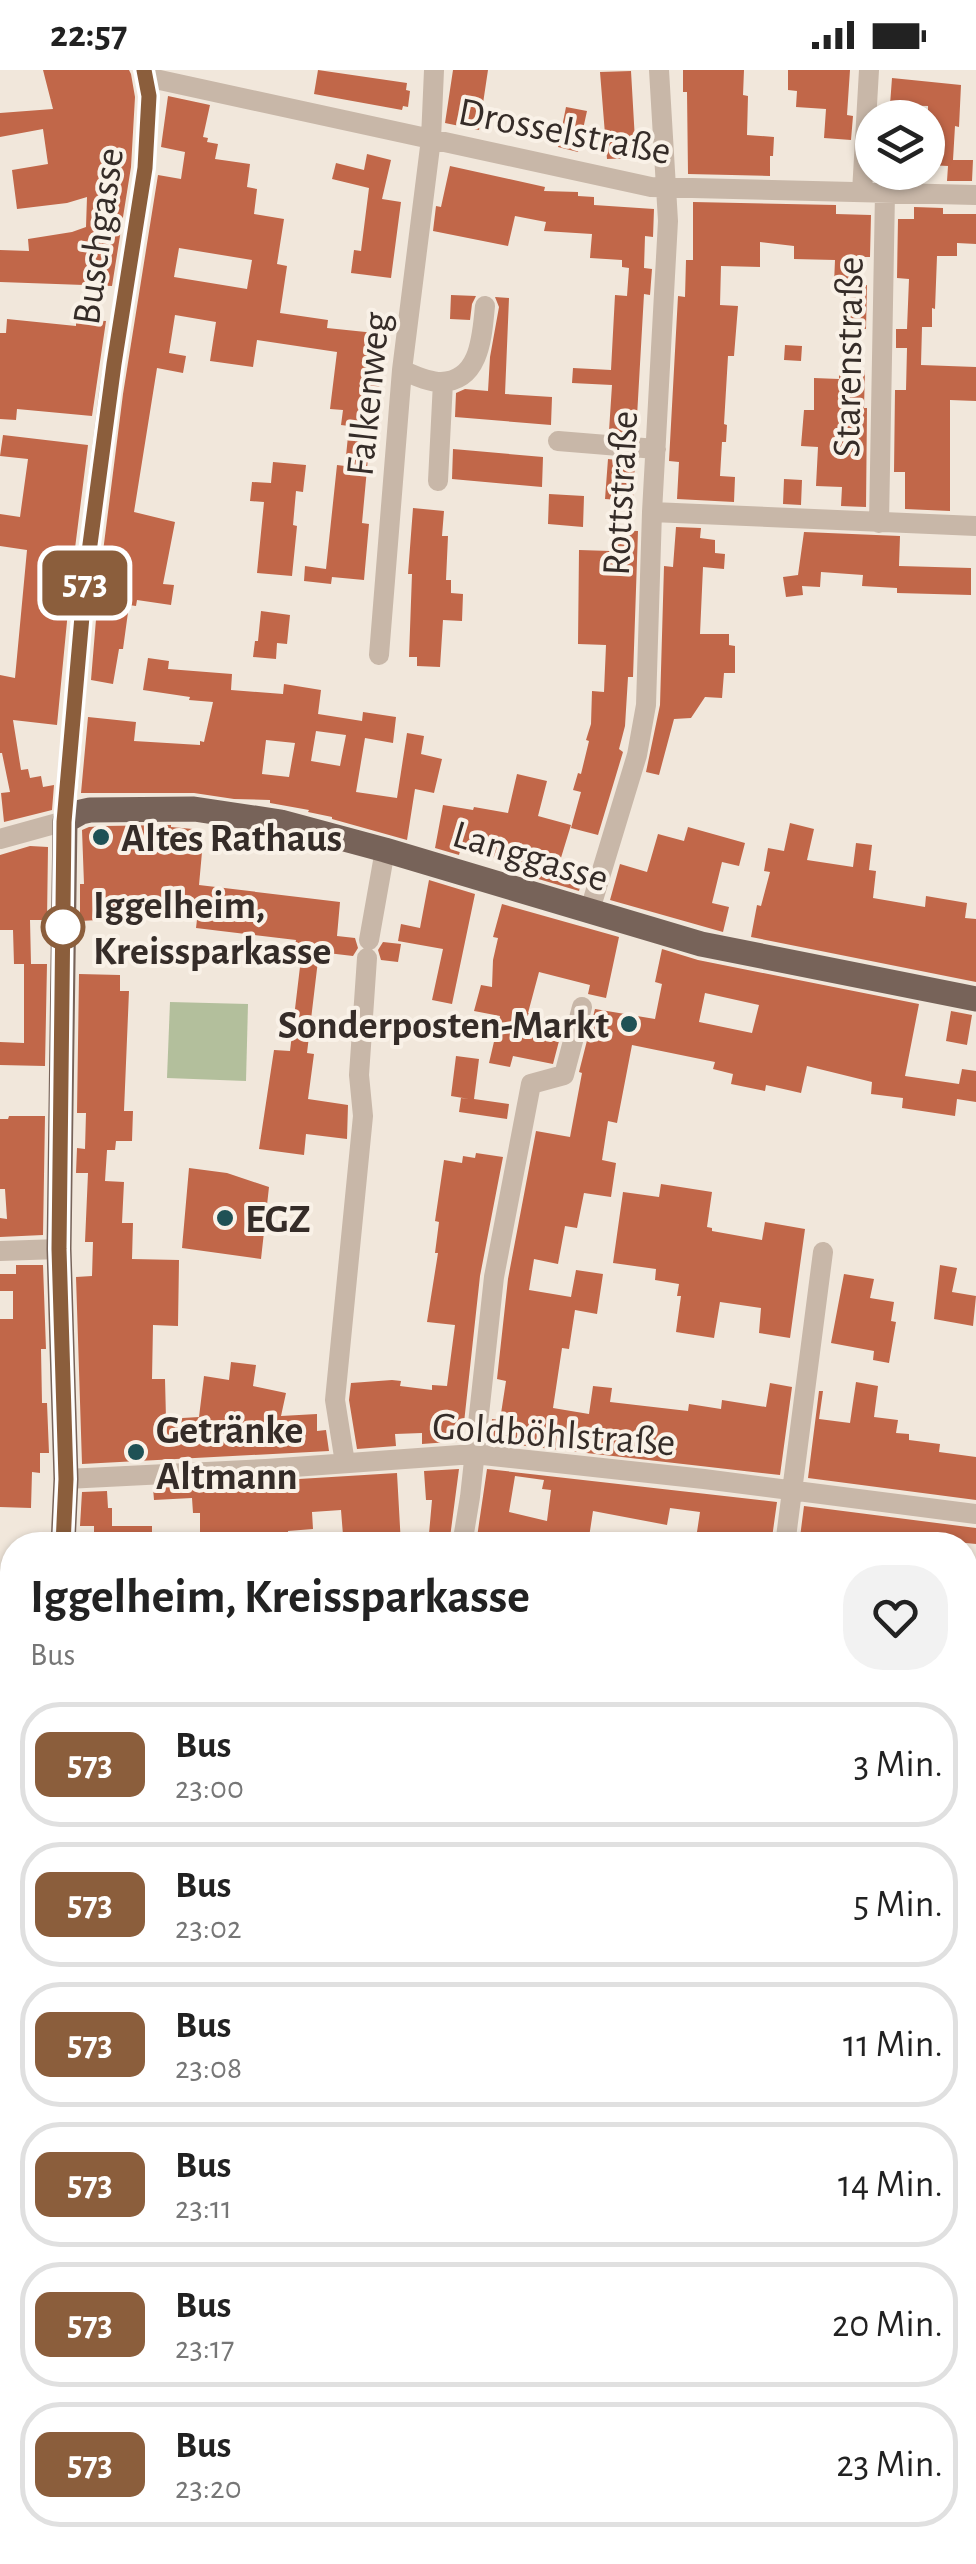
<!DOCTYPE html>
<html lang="de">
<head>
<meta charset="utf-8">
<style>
  :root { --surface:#fff; --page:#f2f2f2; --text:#222; --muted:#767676; --line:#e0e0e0 }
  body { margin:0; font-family:"Alegreya Sans",sans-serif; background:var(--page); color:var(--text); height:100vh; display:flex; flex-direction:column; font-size:38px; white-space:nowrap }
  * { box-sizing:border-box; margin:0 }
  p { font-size:32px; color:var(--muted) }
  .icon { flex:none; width:55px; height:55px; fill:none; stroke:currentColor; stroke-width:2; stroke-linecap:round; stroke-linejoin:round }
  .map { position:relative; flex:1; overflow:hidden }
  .drawer { position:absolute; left:0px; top:1462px; width:978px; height:1032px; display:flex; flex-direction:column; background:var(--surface); border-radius:40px 40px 0 0; box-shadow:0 2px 8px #0004 }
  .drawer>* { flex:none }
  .badge { padding:0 20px; border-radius:15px; font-size:35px; line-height:65px }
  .tools { position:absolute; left:855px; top:30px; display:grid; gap:20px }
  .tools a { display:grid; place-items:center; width:90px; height:90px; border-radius:50%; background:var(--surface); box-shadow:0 2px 8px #0004; font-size:50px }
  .map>.badge { position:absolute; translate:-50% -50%; box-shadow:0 0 0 5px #fff }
  .round { display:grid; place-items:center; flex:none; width:105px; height:105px; border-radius:40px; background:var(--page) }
  .headline { display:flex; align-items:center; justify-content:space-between; height:170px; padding:0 30px }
  h1 { font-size:48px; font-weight:700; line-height:75px }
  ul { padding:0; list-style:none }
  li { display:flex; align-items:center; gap:30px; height:125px; margin:0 20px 15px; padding:0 10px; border:5px solid var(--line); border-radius:40px }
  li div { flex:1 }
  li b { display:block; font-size:38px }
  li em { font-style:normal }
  li .badge { min-width:110px; font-weight:700; text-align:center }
  .status { display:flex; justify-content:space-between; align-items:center; height:70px; padding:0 50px; background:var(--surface); direction:ltr }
  .status svg { height:28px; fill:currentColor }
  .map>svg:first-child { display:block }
  .green { fill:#b3bf9c }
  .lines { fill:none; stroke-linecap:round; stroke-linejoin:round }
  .stream { stroke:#7baaad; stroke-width:5 }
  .building { fill:#c16749; fill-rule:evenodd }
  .minor { stroke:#c8b7a8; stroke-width:20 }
  .major { stroke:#776359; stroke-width:25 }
  .line-casing { stroke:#fff; stroke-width:22 }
  .line { stroke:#8b5e3c; stroke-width:15 }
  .poi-dot { fill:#1f5155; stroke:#f9f1e7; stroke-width:4 }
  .stop-dot { fill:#fff; stroke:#8b5e3c; stroke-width:5 }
  .labels { text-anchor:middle; stroke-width:8; stroke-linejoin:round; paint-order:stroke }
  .street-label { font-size:40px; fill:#352c28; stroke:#f9f1e7 }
  .poi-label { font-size:40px; font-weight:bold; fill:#352c28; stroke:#f9f1e7; text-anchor:start }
  .stop-label { font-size:40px; font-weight:bold; fill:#352c28; stroke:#f9f1e7; text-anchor:start }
</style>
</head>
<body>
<div class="status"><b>22:57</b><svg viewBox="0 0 49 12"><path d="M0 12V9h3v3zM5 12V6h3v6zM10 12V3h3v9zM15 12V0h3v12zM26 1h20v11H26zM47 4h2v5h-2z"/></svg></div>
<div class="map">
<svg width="976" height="2494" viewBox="0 0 976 2494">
  <rect width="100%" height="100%" fill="#f1e7db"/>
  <path class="green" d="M170,932L248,934L246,1011L167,1008Z"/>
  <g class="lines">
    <path class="stream" d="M965,2398H976"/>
  </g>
  <path class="building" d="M43,0H129L131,4L135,27L131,97L112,216L0,212V180L29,181L28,169L72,162L86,157L87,127L67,133L17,139L12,100L48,94L43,59L0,67V43L53,39Z
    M318,0L407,13L406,20L410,21L408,37L403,36L402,40L314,24Z
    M453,0H488L479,60L445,53Z
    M683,0H744L743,25L748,26L747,65L774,67L773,86H770V106L688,104L687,22H683Z
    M788,0H850L847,45L853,46L851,70L824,68L826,39L796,37L797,21L788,20Z
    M631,1L636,88L607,89L600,2Z
    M892,8L961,15L959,57L955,56L953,90H973L972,111H947L948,96L928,95V36L890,35Z
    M168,26L210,35L203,67L208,68L207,72L218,74L215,89L250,94L247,117L257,119L254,144L284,149L277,194L287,196L280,243L328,250L327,258L385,264L373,377H369L362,453L369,454L364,510L332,507L331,514L304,511L305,496L326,499L337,395L345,396L349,356L341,355L343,340L330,339L337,282L257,270L253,297L210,291L216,252L175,245L169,283L186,286L183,303L157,298L134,442L175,452L163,514L174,515L171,535L137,530L136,536L129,535L123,579H119L113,614L91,610L99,513L123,324L158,105L181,109L185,82L161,77ZM179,178L252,190L247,219L174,207Z
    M566,37L587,41L578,82L558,77Z
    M367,84L391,90L382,129L401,132L391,208L351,203L354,180L361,181L369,118L332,109L336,93L364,100Z
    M450,96L545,117L544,121L578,122V126L594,127V135L654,139L653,167L645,166L644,198L652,199L650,225L644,224L636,364L609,361L612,315L572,313L573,298L611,300L615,225L627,226L629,198L622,197V190L590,188L592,164L544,161L546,152L515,146L508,176L433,161L436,136L441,137Z
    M693,132L836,135V144L871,145L870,187H857V215H867L866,259L846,258L848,215L834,214L835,190L794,189V176L760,172V197L721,196L720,235L738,236L734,286H728L724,354L727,355L726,372H722L720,406L735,407L734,432L677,429L679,392L669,391L678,226L685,227L686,190H693Z
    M914,137L943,138V144H976V174L957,173V186H937L935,239L932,238V257H922L921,295L976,297V331L950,330V441L905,439V402H894L895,320H906L907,278H896V259H907L909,209L897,208L898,149H914Z
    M451,225L476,226L472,234L470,250L450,249Z
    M495,227L509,228L505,324L552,327L551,355L455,347L456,323L465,319L488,321L490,287L499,237Z
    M7,249L76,256V249L106,251L92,346L17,339L16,350L0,349V263H6Z
    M785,275L802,276L801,291L784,290Z
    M839,299L865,300L864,338H867L866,437L841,436L842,417L816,416L818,377L801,376L804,340H814V308L839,309Z
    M3,365L88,375L71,510L57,655L13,650L21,700L28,699L30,708L41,706L43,717L54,715L52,740L4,752L1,723L10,722L2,683H0V605L15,608L27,480L0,476V444L20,447L28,389L0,386Z
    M453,379L543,387L542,417L452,409Z
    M608,389L635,392L633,431L605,429Z
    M273,392L306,395L303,422L296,421L293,455L297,456L292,506L257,503L264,432L250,431L252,412L271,413Z
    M784,409L802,410L801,435L783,434Z
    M549,424L584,426L583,457L548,454Z
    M413,438L444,441L442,466H448L446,510H451V523L463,524L462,551L443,550L440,597L417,596V587H409L412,504H408Z
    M676,457L701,458L700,468L715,470V483L725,484L724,499L703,497L700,564H729V575L735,576V603H724L722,628L705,627L691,648L674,649L659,705L646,702L660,635L664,496L673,497Z
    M612,460L638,461L633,607H628L625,656L619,679L623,682L598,765L571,758L581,722L573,720L578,703L581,704L589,671L586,670L591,654L592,621L604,622L606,575L578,574L579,480L611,481Z
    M804,462L900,466L899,496L971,498V525L897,523V518L862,516L863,505L821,502L820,517L802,516L803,525L786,527L783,507L798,505Z
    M261,541L290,545L287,574L277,573L276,589L253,587L255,571H258Z
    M148,588L169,591L168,599L232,604L231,620L283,624L284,614L321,620L318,644L362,651L363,642L396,647L393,673L365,668L356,722L397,728L407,663L424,666L421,684L442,689L434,723L415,719L407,770L332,749V747L308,742L309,740L270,733V730L234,729L194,723H81L88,647L136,652L134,671L200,675V671L204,672L213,632L189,630L190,627L143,620ZM316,661L346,665L340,696L311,691ZM266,670L295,673L289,707L262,704Z
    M517,704L547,711L538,746L571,755L560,791L585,799L579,821L508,800L510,791L460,781L459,785L435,778L443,735L473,740L474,737L508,743Z
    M790,753L814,759L807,790L853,797L856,773L872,775L869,800L876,801L873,828L925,837L926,826L967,833L965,848L976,849V912L751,867L757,835L761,836L770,802L764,801L768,778L784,781Z
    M171,755V757L204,760L199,815L340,832L337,866L355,868L358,878L353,886L319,882L307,983L314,984L308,1029L348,1035L347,1069L306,1064L304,1085L259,1079L274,980L290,981L302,880L294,879L296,870L196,858L198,841H184V836L156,833L155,836L115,833L116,849L80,851V814H84L82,760L89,757L104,756Z
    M688,757L745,773L739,796L722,792L712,833L729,837L723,862L610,830L620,794L647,802L658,764L684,771Z
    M30,776L48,777L47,850H30L31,894H14L13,860H0V785Z
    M429,810L475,824L452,934L432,930L443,879L398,871L401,854L420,858Z
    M502,834L619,867L606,928L588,924L590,915L539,902L528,943L564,952L553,994L513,986L510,997L489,993L500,946L474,941L481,915L492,917L493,890L498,868L493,867Z
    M383,872L401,874L398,892L381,890L378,880Z
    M662,879L698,890L919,934L905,1006L959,1014L962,999L976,1001V1032L957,1029L955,1046L902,1038L903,1028L871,1024L872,1012L807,996L801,1023L766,1015L765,1021L731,1014L733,1004L713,999L715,992L632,975L617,1053L608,1051L602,1090L616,1093L611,1127L584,1123L577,1158L565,1156L558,1194L534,1189L529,1220L571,1227L576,1200L603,1204L597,1244L575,1240L569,1279L562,1278L553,1338L589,1344L593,1316L612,1318L610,1332L688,1341L689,1334L721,1339L722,1330L766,1337L770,1313L792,1317L780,1405L490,1372L492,1349L500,1350L506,1311L497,1309L508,1209L536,1061L570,1067L582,1003L579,1002L595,939L655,949L662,914L655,912ZM705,923L759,935L752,963L699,952Z
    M24,894H47L45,996L0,995V972L24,973Z
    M79,904L120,905V921H129L124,1041H133L132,1071H116L115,1080H107L105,1111L124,1112L122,1153H133L132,1189L179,1190L178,1256L153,1255L152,1309H165L166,1349L199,1347L204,1306L229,1310L231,1292L256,1295L253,1316L286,1323L281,1346L317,1344V1361L326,1360L329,1381L82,1394L76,1207L92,1206L93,1172H85L88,1103H76L77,1078L85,1079L86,1043H77Z
    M951,941L972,945L967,975L946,971Z
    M456,986L479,989L474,1029L509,1034L507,1049L459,1042L461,1028L469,1029L451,1026Z
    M9,1046H45L43,1165L0,1167V1148L7,1149L5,1119H0V1049H8Z
    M476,1083L503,1087L480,1206L462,1371L422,1374V1363L395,1364L396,1376L357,1379L349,1330L351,1313L392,1310L401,1311L400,1316L432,1320V1315L447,1316L455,1255L427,1252L438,1183H435L439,1152L435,1151L444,1090L462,1093L463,1086L475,1088Z
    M189,1098L227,1103L269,1117L261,1189L182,1178Z
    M661,1114L712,1122L707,1157L712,1158V1161L762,1170L765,1152L805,1159L790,1268L759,1263L761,1238L720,1232L714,1268L676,1262L681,1226H677L679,1214L655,1210L656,1199L613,1193L623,1122L659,1127Z
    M16,1195H43L46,1279H41L42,1333H47L49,1383H40V1403L32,1402L31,1438L0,1437V1249H13V1221H0V1204H16Z
    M940,1195L957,1198L952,1222L976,1226L973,1256L934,1249Z
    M844,1204L874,1209L870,1228L894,1232L891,1251L896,1252L889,1293L873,1290L874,1281L831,1273Z
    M856,1312L878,1316L874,1347L898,1350L896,1363L909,1364V1370L940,1374L939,1382L976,1387V1430L808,1408L819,1321H823L819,1349L850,1353Z
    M459,1399L449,1475H428L432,1430H426L424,1401Z
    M487,1399L777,1432L771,1475H718L720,1465L697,1462L700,1442L670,1438L667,1455L593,1441L588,1474L538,1466L537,1475L476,1474ZM515,1406L544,1410L542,1419L551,1420L547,1451L509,1442Z
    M397,1403L401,1475H377L376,1463L343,1465L341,1440L312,1442L313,1459L288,1461L289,1475H200V1443H193L192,1428L154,1430L153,1418Z
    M107,1421L108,1438H112V1456H152V1475H94V1456H80L82,1422Z
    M804,1436L976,1458V1474L956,1472L955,1475H799Z"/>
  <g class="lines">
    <path class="minor" d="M146,7L651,117L976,125
      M862,122L869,0
      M402,300C414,305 428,312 441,312C481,311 482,264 485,236
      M558,371L656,379
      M438,411L443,312
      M652,442L976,456
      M879,453L885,123
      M379,585L402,300L431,69L434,0
      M0,769L65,751L85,512L109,322L145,98L149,26L144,0
      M589,843L637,685L646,635L652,442L668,151L659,0
      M369,870L385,780
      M0,1181L59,1179
      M345,1393L335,1330L363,1046L359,1005L367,888
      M66,1409L266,1399L474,1384L704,1409L976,1444
      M462,1475L470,1427L494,1207L531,1014L564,1005L582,937
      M785,1475L823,1182
      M965,1713L976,1716
      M0,1877L12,1880
      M965,2017L976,2015
      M965,2269L976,2265
      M67,2492L78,2494
      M354,2494L355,2482"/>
    <path class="major" d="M63,1475L66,1409L59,1179L65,751L81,742L90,740L194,739L281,752L385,780L701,874L976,929
      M0,1742L12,1706"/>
  </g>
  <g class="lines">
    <defs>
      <path id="line" d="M63,1475L66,1409L59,1179L64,752L85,512L114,294L145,98L149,26L144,0"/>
    </defs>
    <use href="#line" class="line-casing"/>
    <use href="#line" class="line"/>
  </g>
  <g class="poi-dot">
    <circle cx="101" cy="767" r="10"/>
    <circle cx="629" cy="954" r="10"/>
    <circle cx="225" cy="1148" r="10"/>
    <circle cx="136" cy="1382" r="10"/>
  </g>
  <circle class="stop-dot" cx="63" cy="857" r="20"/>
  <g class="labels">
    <g class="street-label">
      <text transform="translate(565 60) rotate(11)" y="14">Drosselstraße</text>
      <text transform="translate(97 166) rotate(-82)" y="14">Buschgasse</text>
      <text transform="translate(847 287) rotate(-89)" y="14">Starenstraße</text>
      <text transform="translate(367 324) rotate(-84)" y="14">Falkenweg</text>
      <text transform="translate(619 423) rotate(-87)" y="14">Rottstraße</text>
      <text transform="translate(531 785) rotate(17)" y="14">Langgasse</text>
      <text transform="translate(554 1363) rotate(4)" y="14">Goldböhlstraße</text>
    </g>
    <g class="poi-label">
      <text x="121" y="781">Altes Rathaus</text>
      <text x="609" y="968" text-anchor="end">Sonderposten-Markt</text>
      <text x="245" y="1162">EGZ</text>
      <text x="156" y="1373">Getränke<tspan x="156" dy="46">Altmann</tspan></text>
    </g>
    <g class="stop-label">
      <text x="93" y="848">Iggelheim,<tspan x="93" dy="46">Kreissparkasse</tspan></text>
    </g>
  </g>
</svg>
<div class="tools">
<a><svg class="icon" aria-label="layers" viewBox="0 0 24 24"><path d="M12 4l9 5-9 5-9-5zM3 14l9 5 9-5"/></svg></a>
</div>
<b class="badge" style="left:85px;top:513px;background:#8b5e3c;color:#fff">573</b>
<section class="drawer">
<div class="headline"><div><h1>Iggelheim, Kreissparkasse</h1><p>Bus</p></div><a class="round"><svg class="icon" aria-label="heart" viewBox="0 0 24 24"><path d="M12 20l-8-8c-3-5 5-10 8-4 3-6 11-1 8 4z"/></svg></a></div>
<ul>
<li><span class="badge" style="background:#8b5e3c;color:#fff">573</span><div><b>Bus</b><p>23:00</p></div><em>3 Min.</em></li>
<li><span class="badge" style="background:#8b5e3c;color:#fff">573</span><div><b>Bus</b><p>23:02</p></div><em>5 Min.</em></li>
<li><span class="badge" style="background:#8b5e3c;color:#fff">573</span><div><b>Bus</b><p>23:08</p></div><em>11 Min.</em></li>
<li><span class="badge" style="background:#8b5e3c;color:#fff">573</span><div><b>Bus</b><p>23:11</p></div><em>14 Min.</em></li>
<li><span class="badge" style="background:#8b5e3c;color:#fff">573</span><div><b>Bus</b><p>23:17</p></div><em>20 Min.</em></li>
<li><span class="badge" style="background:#8b5e3c;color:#fff">573</span><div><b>Bus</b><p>23:20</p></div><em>23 Min.</em></li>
</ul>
</section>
</div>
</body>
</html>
